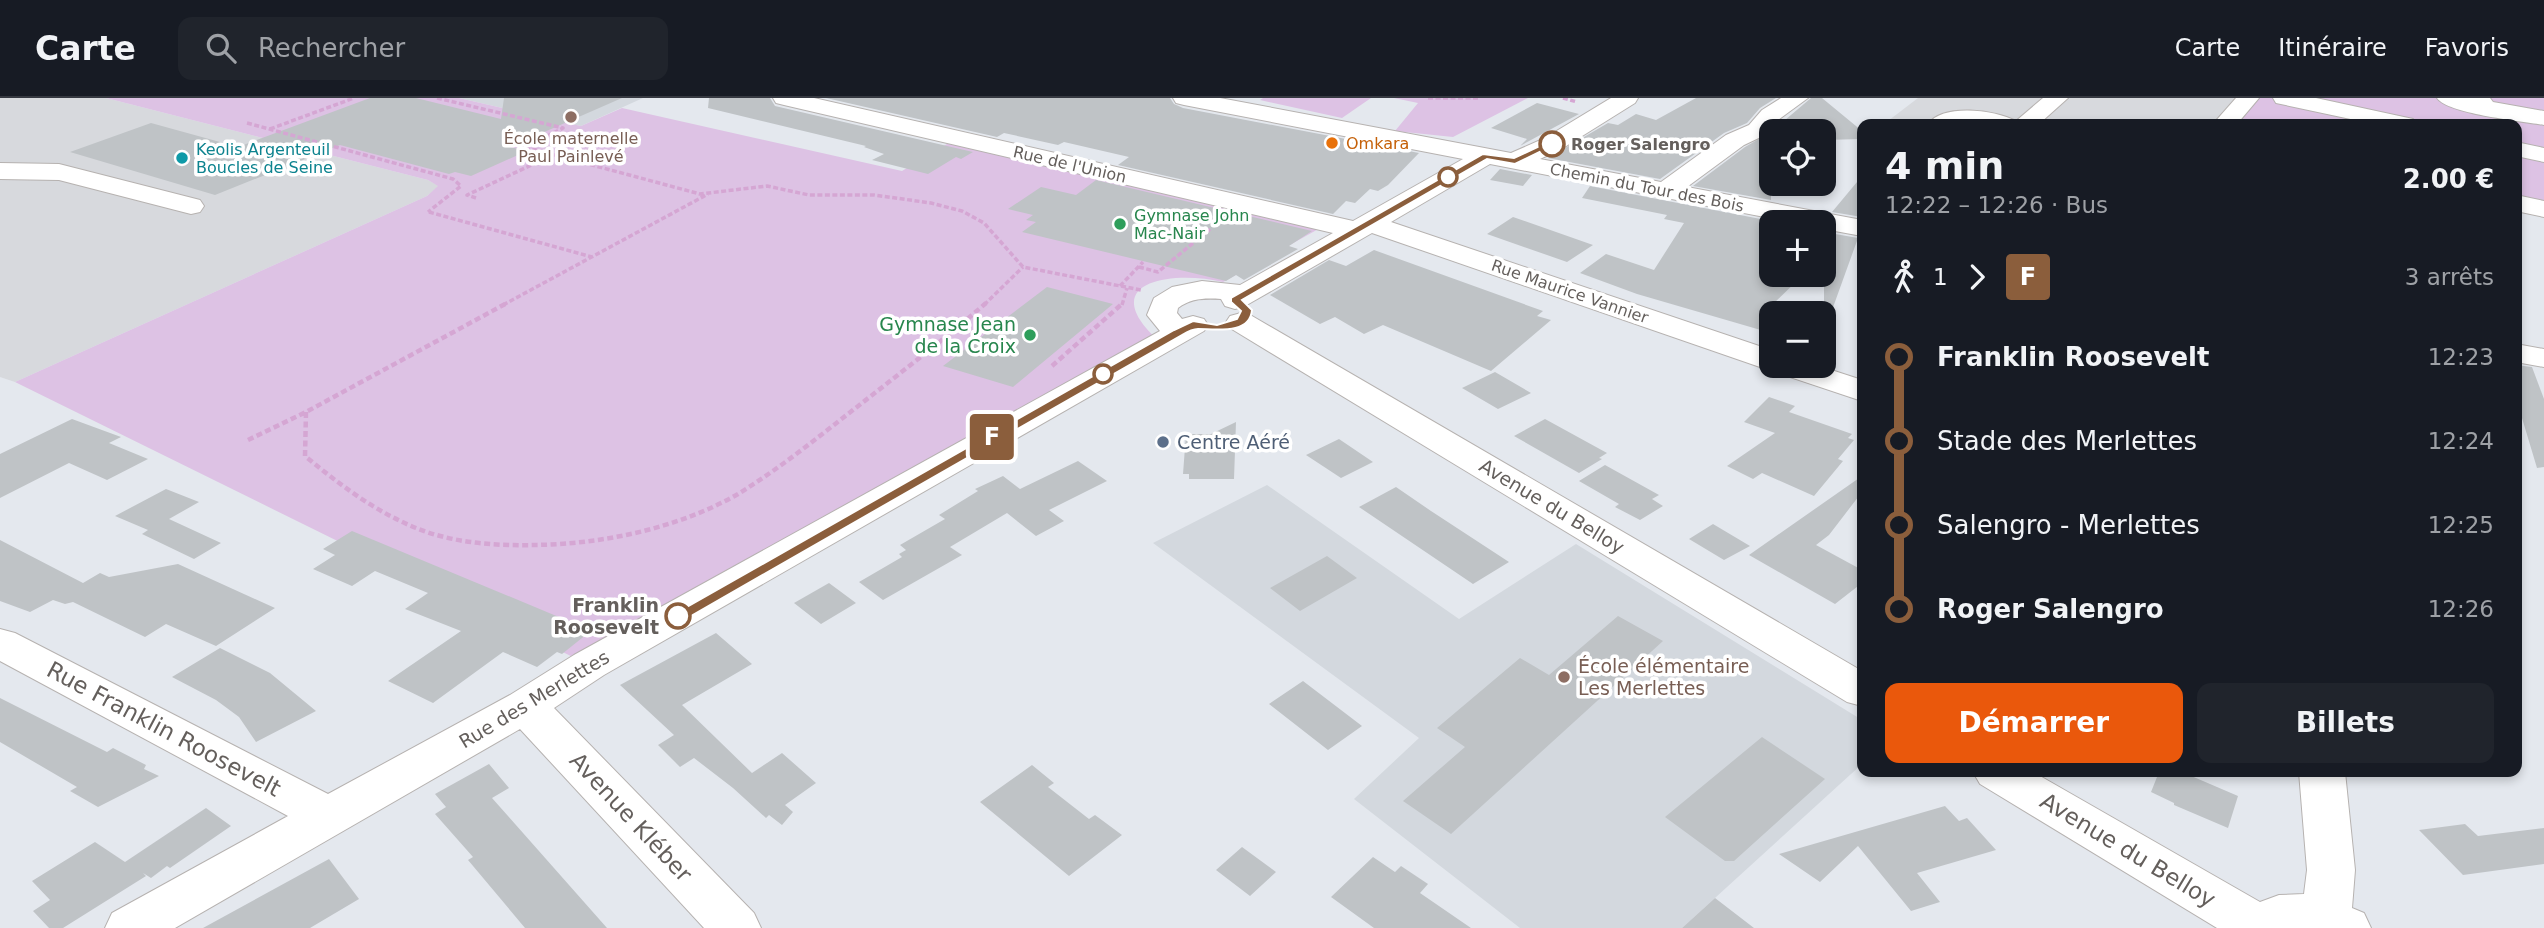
<!DOCTYPE html>
<html lang="fr">
<head>
<meta charset="utf-8">
<style>
  :root { --surface:#171b24; --page:#20242c; --text:#f1f3f6; --muted:#9ea1a6; --line:#363941; --accent:#ea580c }
  body { margin:0; font-family:"DejaVu Sans",sans-serif; background:var(--page); color:var(--text); height:100vh; display:flex; flex-direction:column; font-size:26px; white-space:nowrap }
  * { box-sizing:border-box; margin:0 }
  p { font-size:23px; color:var(--muted) }
  .icon { flex:none; width:38px; height:38px; fill:none; stroke:currentColor; stroke-width:2; stroke-linecap:round; stroke-linejoin:round }
  .map { position:relative; flex:1; overflow:hidden }
  .panel { position:absolute; left:1857px; top:21px; width:665px; height:658px; display:flex; flex-direction:column; background:var(--surface); border-radius:14px; box-shadow:0 4px 10px #0003 }
  .panel>* { flex:none }
  .badge { padding:0 14px; border-radius:5px; font-size:24px; line-height:46px }
  .fabs { position:absolute; left:1759px; top:21px; display:grid; gap:14px }
  .fabs a { display:grid; place-items:center; width:77px; height:77px; border-radius:14px; background:var(--surface); box-shadow:0 4px 10px #0003; font-size:35px }
  .map>.badge { position:absolute; translate:-50% -50%; box-shadow:0 0 0 4px #fff }
  .legs { display:flex; align-items:center; gap:10px; height:77px; padding:0 28px; font-size:23px }
  .legs p { margin-inline-start:auto }
  .overview { display:flex; align-items:center; justify-content:space-between; height:119px; padding:0 28px }
  h1 { font-size:38px; font-weight:700; line-height:52px }
  .button { display:flex; gap:14px; margin-top:auto; padding:14px 28px }
  .button a { flex:1; height:80px; border-radius:14px; background:var(--accent); color:#fff; font-size:28px; font-weight:700; line-height:80px; text-align:center }
  .button a+a { background:var(--page); color:var(--text) }
  ul { padding:0 28px; list-style:none }
  li { display:flex; align-items:center; gap:24px; height:84px; font-size:26px }
  li i { display:grid; place-items:center; width:10px; height:100%; margin:0 9px; background:currentColor }
  li i::after { content:''; width:18px; height:18px; margin:-9px; border:5px solid; border-radius:50%; background:var(--surface) }
  li p { margin-inline-start:auto }
  li:first-child i { background:linear-gradient(#0000 50%,currentColor 0) }
  li:last-child i { background:linear-gradient(currentColor 50%,#0000 0) }
  header { display:flex; align-items:center; gap:42px; box-sizing:border-box; height:98px; padding:0 35px; background:var(--surface); border-bottom:2px solid var(--line) }
  header strong { font-size:33px }
  nav { display:flex; gap:38px; margin-inline-start:auto; font-size:24px }
  .search { width:490px; height:63px; background:var(--page); display:flex; align-items:center; gap:18px; box-sizing:border-box; padding:0 24px; border-radius:14px; color:var(--muted); font-size:26px }
  .map>svg:first-child { display:block }
  .industrial { fill:#d7d9dd }
  .education { fill:#d3d8de }
  .green { fill:#ddc2e4 }
  .building { fill:#bfc3c6 }
  .lines { fill:none; stroke-linecap:round; stroke-linejoin:round }
  .minor-casing { stroke:#b6b2b0; stroke-width:2 }
  .path-far1 { stroke:#d5a6d3; stroke-width:3.5; stroke-dasharray:5 2.5; stroke-linecap:butt }
  .path { stroke:#d5a6d3; stroke-width:4.5; stroke-dasharray:6 3.5; stroke-linecap:butt }
  .minor { fill:#fff; fill-rule:evenodd }
  .line-1 { fill:#8b5e3c; stroke:#fff; stroke-width:2 }
  .education-dot { fill:#8d6e63; stroke:#fff; stroke-width:2.5 }
  .food-dot { fill:#e8710a; stroke:#fff; stroke-width:2.5 }
  .stop-1-dot { fill:#fff; stroke:#8b5e3c; stroke-width:3.5 }
  .culture-dot { fill:#0f9aa8; stroke:#fff; stroke-width:2.5 }
  .leisure-dot { fill:#2e9e5b; stroke:#fff; stroke-width:2.5 }
  .service-dot { fill:#5c6f8a; stroke:#fff; stroke-width:2.5 }
  .labels { text-anchor:middle; stroke-width:7; stroke-linejoin:round; paint-order:stroke }
  .far-education-label { font-size:16px; fill:#785e54; stroke:#fff }
  .far-food-label { font-size:16px; fill:#c56008; stroke:#fff; text-anchor:start }
  .far-stop-label { font-size:16px; font-weight:bold; fill:#645f5c; stroke:#fff; text-anchor:start }
  .far-culture-label { font-size:16px; fill:#0d838f; stroke:#fff; text-anchor:start }
  .far-street-label { font-size:16px; fill:#645f5c; stroke:#fff }
  .far-leisure-label { font-size:16px; fill:#27864d; stroke:#fff; text-anchor:start }
  .leisure-label { font-size:19px; fill:#27864d; stroke:#fff; text-anchor:end }
  .service-label { font-size:19px; fill:#4e5e75; stroke:#fff; text-anchor:start }
  .street-label { font-size:19px; fill:#645f5c; stroke:#fff }
  .stop-label { font-size:19px; font-weight:bold; fill:#645f5c; stroke:#fff; text-anchor:end }
  .education-label { font-size:19px; fill:#785e54; stroke:#fff; text-anchor:start }
  .near-street-label { font-size:23px; fill:#645f5c; stroke:#fff }
</style>
</head>
<body>
<header>
<strong>Carte</strong>
<div class="search"><svg class="icon" aria-label="search" viewBox="0 0 24 24"><circle cx="10" cy="10" r="6"/><path d="M15 15l6 6"/></svg>Rechercher</div>
<nav><a>Carte</a><a>Itinéraire</a><a>Favoris</a></nav>
</header>
<div class="map">
<svg width="2544" height="830" viewBox="0 0 2544 830">
  <rect width="100%" height="100%" fill="#e4e8ee"/>
  <path class="industrial" d="M0,0H106L428,82L439,88L427,98L15,284L0,279Z
    M1918,0H2240L2216,26H1884Z"/>
  <path class="education" d="M459,0H643L581,28Z
    M1267,387L1459,521L1576,446L1862,622V666L1682,830H1520L1354,701L1419,640L1153,445Z"/>
  <path class="green" d="M106,0H459L581,28L622,10L902,73L957,40L1322,129L1223,184C1173,172 1092,183 1160,244L589,567L15,284L427,98L438,88L428,82Z
    M1263,0H1371L1342,20L1260,2Z
    M1394,0H1528L1453,39L1395,33L1418,5Z
    M2240,0H2544V117L2517,113L2516,26H2216Z"/>
  <path class="building" d="M370,0H416L501,21L504,0H622L510,49L527,53L471,78L455,74L449,76L340,47L215,97L70,54L151,25L238,49Z
    M709,0H770L775,8L973,54L961,61L956,59L928,76L872,62L884,56L864,49L866,48L708,10Z
    M826,0H1170L1174,6L1183,10L1419,55L1388,87L1378,93L1370,91L1355,105L1346,103L1333,116L1118,67L1129,59L1064,44L1058,47L1004,35L997,39Z
    M1696,0H1776L1760,10L1747,25L1724,35L1660,81L1548,60L1608,25L1618,27L1636,16L1656,22Z
    M1811,0H1822L1862,33V41L1824,42V33H1772Z
    M1537,5L1579,16L1520,48L1527,41L1491,30Z
    M1771,34V102L1693,88L1745,49Z
    M1500,71L1532,77L1523,88L1490,82Z
    M1862,78V119L1832,114Z
    M1096,82L1312,133L1289,148L1298,151L1244,182L1236,177L1226,183L1022,134L1036,124L1026,122L1033,117L1008,111L1041,89L1076,97Z
    M1590,88L1771,123V177H1803L1771,208V235L1637,196L1580,175L1606,156L1654,172L1684,125L1664,121L1667,117L1582,100Z
    M1513,119L1593,147L1567,164L1487,136Z
    M1824,134L1858,140L1827,226H1824Z
    M1374,152L1543,213L1537,218L1551,222L1491,273L1383,227L1364,236L1335,219L1320,226L1270,197L1329,162L1346,168Z
    M1047,189L1113,206L1013,289L943,268Z
    M2516,267L2532,269L2544,301V369L2537,370L2516,300Z
    M1495,274L1531,295L1498,311L1462,290Z
    M1769,299L1795,308L1789,314L1852,336L1848,340L1854,342L1838,361L1843,363L1814,398L1762,375L1753,381L1727,368L1775,335L1744,324Z
    M72,321L121,339L109,345L148,361L107,382L69,365L0,400V356Z
    M1545,321L1607,355L1599,360L1602,361L1579,375L1514,338Z
    M1236,324L1234,381H1189V376H1183L1186,336H1211Z
    M1339,341L1373,364L1341,380L1306,357Z
    M1078,363L1107,383L1049,412L1064,423L1036,438L1007,415L950,449L962,457L883,502L859,484L902,459L899,456L906,452L900,447L945,421L939,417L978,393L975,391L1003,378L1020,391Z
    M1605,367L1659,397L1652,401L1663,408L1640,422L1615,409L1619,406L1579,383Z
    M1862,378V394L1829,437L1816,447L1862,472V485L1835,506L1749,457Z
    M1396,389L1431,413L1509,464L1473,486L1359,409Z
    M166,391L199,404L169,421L221,445L194,461L142,436L148,432L115,418Z
    M1713,426L1750,448L1724,462L1689,441Z
    M352,433L554,517L592,532L562,556L557,554L537,569L503,554L433,605L388,583L461,533L405,511L428,495L375,473L352,488L313,471L335,457L323,451Z
    M0,442L83,485L100,475L109,479L178,466L275,510L216,548L166,526L145,539L73,504L65,506L53,502L30,514L0,503Z
    M1327,458L1357,480L1300,513L1270,490Z
    M829,485L856,505L821,526L794,505Z
    M1618,518L1663,543L1451,736L1403,703L1465,649L1437,630L1520,560L1549,577Z
    M716,535L752,566L682,607L752,675L782,655L816,685L785,707L793,714L782,727L769,717L766,720L733,690L694,660L680,669L658,647L674,637L620,587Z
    M220,550L270,575L316,613L256,644L239,619L216,602L172,579Z
    M1303,583L1362,628L1328,652L1269,606Z
    M0,600L107,654L113,650L146,667L144,671L159,678L98,709L70,693L77,689L0,644Z
    M1762,639L1825,681L1734,763H1725L1665,719Z
    M489,666L509,690L492,700L607,830H525L468,762L473,759L435,716L446,709L435,696Z
    M1032,667L1054,685L1048,689L1089,721L1095,717L1122,737L1069,778L980,704Z
    M2159,674H2182L2238,698L2228,730L2174,707V705L2151,694Z
    M1945,708L1959,723L1967,720L1996,752L1917,775L1940,804L1911,813L1858,748L1820,784L1779,756Z
    M206,710L231,728L170,770L167,768L151,780L143,775L146,778L63,830H49L33,813L50,802L32,783L95,744L125,764Z
    M2465,726L2478,738L2544,730V766L2463,777L2419,732Z
    M1242,749L1276,774L1250,798L1216,772Z
    M1373,759L1395,774L1401,768L1428,786L1420,795L1471,830H1374L1331,799Z
    M329,761L359,801L310,830H203Z
    M1715,800L1754,830H1682Z"/>
  <g class="lines">
    <defs>
      <path id="minor" d="M773,0H814L1353,123L1463,61L1184,7L1176,5L1173,0H1220L1511,55L1545,40L1611,0H1638L1635,5L1563,50L1540,61L1661,84L1726,37L1749,27L1762,12L1781,0H1808L1778,22L1765,37L1744,47L1687,89L1862,122V138L1824,131V124H1790L1490,66L1391,124L1771,252V268H1819L1862,282V303L1778,275L1775,271L1760,269L1372,135L1245,208L1235,211L1225,208L1221,201C1205,200 1192,200 1178,210L1177,215L1182,221L1193,218L1204,221L1208,227L1204,233L604,577L554,610L754,815L761,830H704L520,631L175,830H105L112,815L288,718L0,563V531L15,535L328,696L510,597L574,557L1160,233L1147,217L1154,200L1172,189L1202,183L1240,187L1333,135L784,7L776,5Z
        M2043,0H2068L2039,26H1928C1943,5 1996,12 2016,23Z
        M2236,0H2259L2237,26H2213Z
        M2273,0H2316L2413,21L2417,26H2374L2276,5Z
        M2437,0H2490L2493,4L2544,13V27C2521,23 2448,16 2437,0Z
        M2516,44L2544,50V64L2516,58Z
        M0,65L59,66L200,102L204,108L200,114L191,116L59,82L0,81Z
        M2516,97L2544,103V119L2516,113Z
        M1241,215L1252,218L1862,573V608L1847,604L1230,230L1226,224L1230,218Z
        M2516,246L2544,251V269L2516,264Z
        M1973,674H2033L2260,804L2279,797L2304,796L2307,772L2299,674H2345L2355,772L2352,810L2364,815L2371,830H2217L1980,686Z"/>
    </defs>
    <use href="#minor" class="minor-casing"/>
    <path class="path-far1" d="M437,0L563,30L526,49
      M1428,0H1478
      M1563,0L1577,4
      M247,25L453,81L461,88L428,114
      M270,31L354,0
      M525,49L700,96L767,88L809,97H874L931,105L962,113L984,125L1023,169L1141,192
      M476,100L467,97L538,64
      M429,114L592,159
      M1139,169L1158,174L1210,131
      M1120,188L1143,164
      M503,207L708,96
      M984,207L1023,169
      M1122,207L1127,190"/>
    <path class="path" d="M1052,268L1123,205
      M306,314L305,358C339,386 374,413 416,430C453,445 495,448 535,447C603,446 679,430 738,396C782,369 822,336 862,305C904,272 946,240 986,205
      M248,342L306,314L507,205"/>
    <use href="#minor" class="minor"/>
  </g>
  <path class="line-1" d="M1548,44L1556,46L1515,66L1487,61L1242,202L1252,212C1250,237 1215,231 1198,231C1192,231 1187,234 1182,237L684,522H673L671,518L1174,232L1193,223L1217,227L1237,221L1241,213L1231,204V200L1483,56L1514,60Z"/>
  <g class="education-dot">
    <circle cx="571" cy="19" r="7"/>
    <circle cx="1564" cy="579" r="7"/>
  </g>
  <circle class="food-dot" cx="1332" cy="45" r="7"/>
  <g class="stop-1-dot">
    <circle cx="1552" cy="46" r="12"/>
    <circle cx="1448" cy="79" r="9"/>
    <circle cx="1103" cy="276" r="9"/>
    <circle cx="678" cy="518" r="12"/>
  </g>
  <circle class="culture-dot" cx="182" cy="60" r="7"/>
  <g class="leisure-dot">
    <circle cx="1120" cy="126" r="7"/>
    <circle cx="1030" cy="237" r="7"/>
  </g>
  <circle class="service-dot" cx="1163" cy="344" r="7"/>
  <g class="labels">
    <g class="far-education-label">
      <text x="571" y="46">École maternelle<tspan x="571" dy="18">Paul Painlevé</tspan></text>
    </g>
    <g class="far-food-label">
      <text x="1346" y="51">Omkara</text>
    </g>
    <g class="far-stop-label">
      <text x="1571" y="52">Roger Salengro</text>
    </g>
    <g class="far-culture-label">
      <text x="196" y="57">Keolis Argenteuil<tspan x="196" dy="18">Boucles de Seine</tspan></text>
    </g>
    <g class="far-street-label">
      <text transform="translate(1070 66) rotate(13)" y="6">Rue de l'Union</text>
      <text transform="translate(1647 89) rotate(11)" y="6">Chemin du Tour des Bois</text>
      <text transform="translate(1570 193) rotate(19)" y="6">Rue Maurice Vannier</text>
    </g>
    <g class="far-leisure-label">
      <text x="1134" y="123">Gymnase John<tspan x="1134" dy="18">Mac-Nair</tspan></text>
    </g>
    <g class="leisure-label">
      <text x="1016" y="233">Gymnase Jean<tspan x="1016" dy="22">de la Croix</tspan></text>
    </g>
    <g class="service-label">
      <text x="1177" y="351">Centre Aéré</text>
    </g>
    <g class="street-label">
      <text transform="translate(1552 408) rotate(31)" y="7">Avenue du Belloy</text>
      <text transform="translate(534 601) rotate(-31)" y="7">Rue des Merlettes</text>
    </g>
    <g class="stop-label">
      <text x="659" y="514">Franklin<tspan x="659" dy="22">Roosevelt</tspan></text>
    </g>
    <g class="education-label">
      <text x="1578" y="575">École élémentaire<tspan x="1578" dy="22">Les Merlettes</tspan></text>
    </g>
    <g class="near-street-label">
      <text transform="translate(164 631) rotate(28)" y="8">Rue Franklin Roosevelt</text>
      <text transform="translate(631 719) rotate(47)" y="8">Avenue Kléber</text>
      <text transform="translate(2128 752) rotate(31)" y="8">Avenue du Belloy</text>
    </g>
  </g>
</svg>
<div class="fabs">
<a><svg class="icon" aria-label="locate" viewBox="0 0 24 24"><circle cx="12" cy="12" r="6"/><path d="M12 2v4M12 18v4M2 12h4M18 12h4"/></svg></a>
<a>+</a>
<a>−</a>
</div>
<b class="badge" style="left:992px;top:339px;background:#8b5e3c;color:#fff">F</b>
<section class="panel">
<div class="overview"><div><h1>4 min</h1><p>12:22 – 12:26 · Bus</p></div><b>2.00 €</b></div>
<div class="legs"><svg class="icon" aria-label="walk" viewBox="0 0 24 24"><circle cx="13" cy="4" r="2"/><path d="M13 8l-2 6 4 7M11 14l-3 7M7 12l3-4h3l4 4"/></svg>1<svg class="icon" aria-label="forward" viewBox="0 0 24 24"><path d="M9 5l7 7-7 7"/></svg><b class="badge" style="background:#8b5e3c;color:#fff">F</b><p>3 arrêts</p></div>
<ul>
<li><i style="color:#8b5e3c"></i><b>Franklin Roosevelt</b><p>12:23</p></li>
<li><i style="color:#8b5e3c"></i><span>Stade des Merlettes</span><p>12:24</p></li>
<li><i style="color:#8b5e3c"></i><span>Salengro - Merlettes</span><p>12:25</p></li>
<li><i style="color:#8b5e3c"></i><b>Roger Salengro</b><p>12:26</p></li>
</ul>
<div class="button"><a>Démarrer</a><a>Billets</a></div>
</section>
</div>
</body>
</html>
